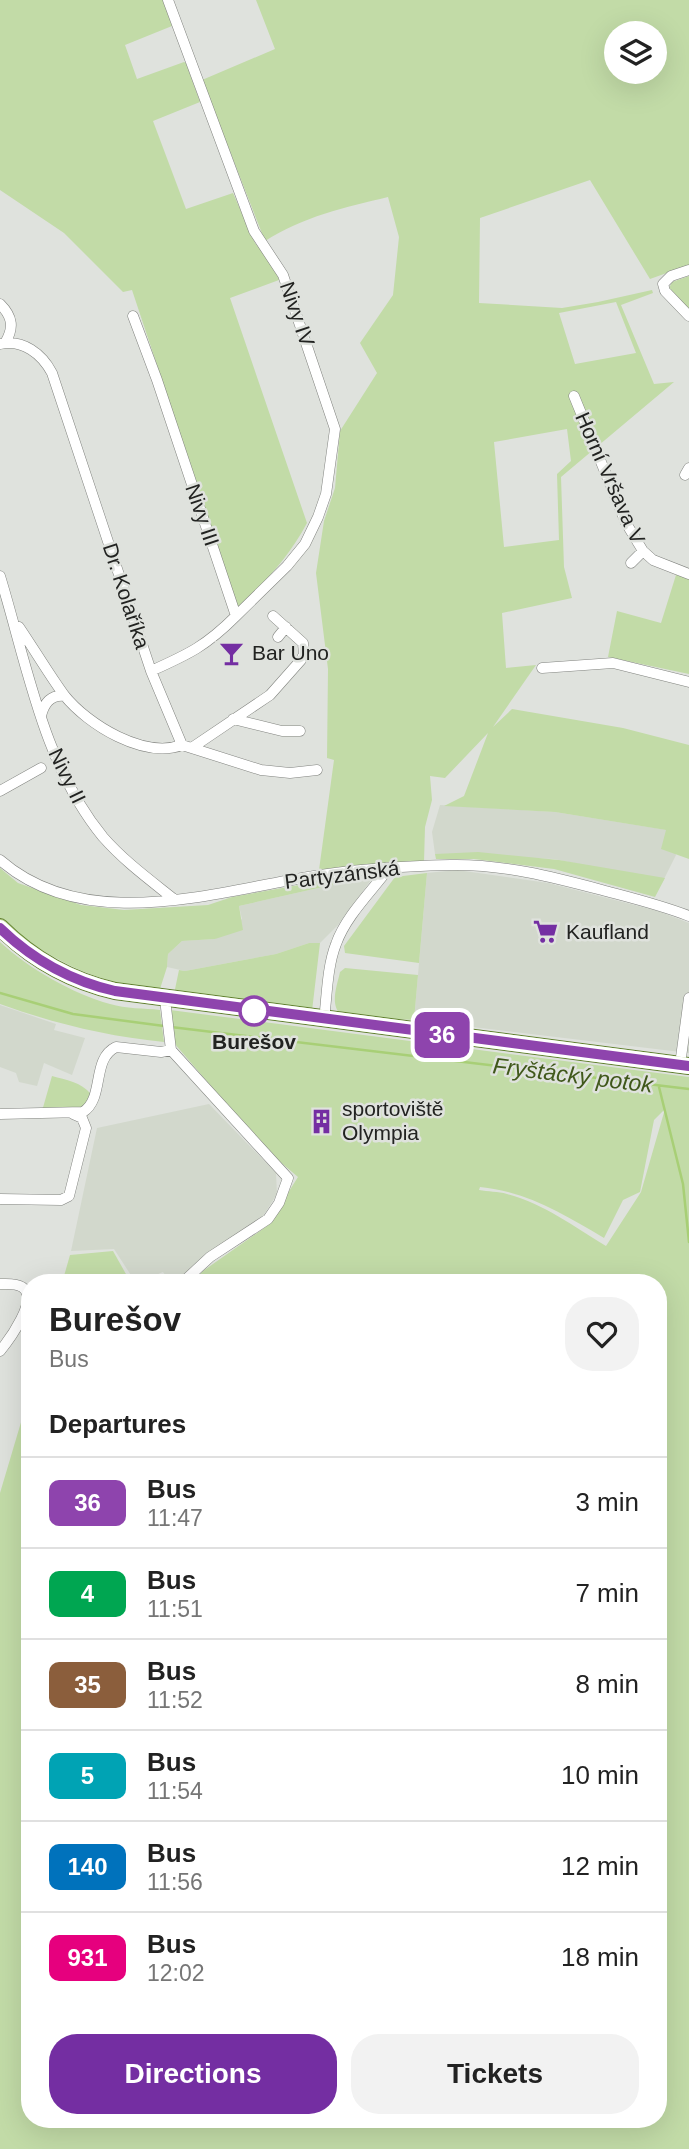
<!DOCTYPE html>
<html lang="en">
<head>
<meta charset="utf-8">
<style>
  :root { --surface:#fff; --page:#f2f2f2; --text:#222; --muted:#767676; --line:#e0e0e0; --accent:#742ea2 }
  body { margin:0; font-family:Helvetica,sans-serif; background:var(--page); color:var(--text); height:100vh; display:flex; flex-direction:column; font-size:26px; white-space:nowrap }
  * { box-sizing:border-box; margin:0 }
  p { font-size:23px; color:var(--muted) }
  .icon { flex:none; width:38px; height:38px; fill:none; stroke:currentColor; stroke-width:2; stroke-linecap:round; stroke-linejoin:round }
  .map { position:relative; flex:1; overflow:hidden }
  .side { position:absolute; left:21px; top:1274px; width:646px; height:854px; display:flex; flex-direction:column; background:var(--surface); border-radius:28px; box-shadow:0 7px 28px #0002 }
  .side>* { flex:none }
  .badge { padding:0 14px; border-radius:10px; font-size:24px; line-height:46px }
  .tools { position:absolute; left:604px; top:21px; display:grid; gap:14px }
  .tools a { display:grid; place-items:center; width:63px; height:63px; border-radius:50%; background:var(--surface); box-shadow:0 7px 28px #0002; font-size:35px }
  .map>.badge { position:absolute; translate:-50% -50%; box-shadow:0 0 0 4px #fff }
  h2 { padding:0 28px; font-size:26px; line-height:63px }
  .round { display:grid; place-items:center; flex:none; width:74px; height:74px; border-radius:28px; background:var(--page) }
  .overview { display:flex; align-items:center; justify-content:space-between; height:119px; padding:0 28px }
  h1 { font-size:33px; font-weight:700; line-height:52px }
  .button { display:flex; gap:14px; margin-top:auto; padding:14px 28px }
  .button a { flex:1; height:80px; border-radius:28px; background:var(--accent); color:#fff; font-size:28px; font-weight:700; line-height:80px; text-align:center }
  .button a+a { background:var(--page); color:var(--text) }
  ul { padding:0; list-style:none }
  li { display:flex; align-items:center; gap:21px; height:91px; padding:0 28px; border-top:2px solid var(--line) }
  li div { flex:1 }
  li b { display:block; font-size:26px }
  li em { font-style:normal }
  li .badge { min-width:77px; font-weight:700; text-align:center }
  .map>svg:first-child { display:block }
  .built { fill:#d2d8cc }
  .green { fill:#c2dba7; fill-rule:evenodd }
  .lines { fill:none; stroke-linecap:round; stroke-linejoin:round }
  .stream { stroke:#a8cf76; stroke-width:2.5 }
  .minor-casing { stroke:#81837f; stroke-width:11 }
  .primary-casing { stroke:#5e7d2d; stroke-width:18 }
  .minor { stroke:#fff; stroke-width:10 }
  .primary { stroke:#b2ce85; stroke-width:16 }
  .line-casing { stroke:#fff; stroke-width:16 }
  .line { stroke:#8e44ad; stroke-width:10 }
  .stop-dot { fill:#fff; stroke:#8e44ad; stroke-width:3.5 }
  .labels { text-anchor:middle; stroke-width:5; stroke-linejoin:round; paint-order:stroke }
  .street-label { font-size:21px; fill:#222321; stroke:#dfe2dd }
  .poi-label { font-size:21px; fill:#222321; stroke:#dfe2dd; text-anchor:start }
  .stop-label { font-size:21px; font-weight:bold; fill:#222321; stroke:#dfe2dd }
  .water-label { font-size:23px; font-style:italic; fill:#40581b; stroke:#dfe2dd }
</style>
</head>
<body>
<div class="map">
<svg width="689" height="2149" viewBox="0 0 689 2149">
  <rect width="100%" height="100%" fill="#dfe2dd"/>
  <path class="built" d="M440,805L555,812L667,830L676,855L663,881L554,859L435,854L432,832Z
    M457,870L548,883L658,911L689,923V1053L414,1020L427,873Z
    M371,880L338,925L320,943H309L276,954L185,971L167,967L168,954L182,941L215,939L242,919L239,906L345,882Z
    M0,1005L56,1024L54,1030L85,1038L72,1075L44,1063L37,1086L19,1082L16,1073L0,1067Z
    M209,1104L276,1173L277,1194L263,1216L231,1238L180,1283H171L163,1272L136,1283L114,1249L71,1251L97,1128Z"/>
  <path class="green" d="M0,0H163L172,26L125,45L137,79L184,62L186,63L200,102L153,121L186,209L233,193L255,243L275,268L279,280L230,298L307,523C289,557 266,581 238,608L132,290L123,292L64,233L0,190Z
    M256,0H689V265L650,279L590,180L480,218L479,303L562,308L598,302L652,290L653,293L621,305L654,384L674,382L561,477L564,567L572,598L502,613L506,668L536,665L493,727L512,709L623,728L689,745V859L661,849L666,830L555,812L444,806L464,796L488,733L445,778L430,776L432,800L425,827L424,862L319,870L334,760L327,758L328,669L316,573L324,521L335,488L340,431L377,373L360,343L393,295L399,237L388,197C346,207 302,217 265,241L202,80L275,49ZM616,33H654V72H616ZM616,302L636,353L575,364L559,313ZM567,429L571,461L557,474L559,540L504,547L494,442Z
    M689,276V310L669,288L672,282Z
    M676,575L689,577V674L608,657L617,611L661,623Z
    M478,852L559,860L665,878L655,897L554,869L474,859H436L435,854Z
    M0,868L18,883L81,905L124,910L208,905L232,897L344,877L345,882L239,906L243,930L215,939L182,941L168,954L167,967L160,989C144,987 126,986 111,981C69,969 33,947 0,919Z
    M427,873L419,963L345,953L344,946L395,877Z
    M0,942C28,968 73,994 110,1004C126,1009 144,1008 160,1010L164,1042C106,1036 56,1024 0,1004Z
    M309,943H320L312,1011L174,994L179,970L185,971L276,954Z
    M345,968L418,975L414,1020L342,1016C329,1005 337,986 340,972Z
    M170,1010L689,1077V2149H0V1493L30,1392V2119H658V1283H191L203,1271L267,1226L298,1177L265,1149L174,1043ZM665,1109L641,1192L606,1246C573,1226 544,1204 507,1194C498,1191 488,1192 479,1190L480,1187C528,1192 563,1214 604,1238L623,1200L640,1192L654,1120Z
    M52,1076C66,1080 81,1082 91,1094L87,1106L77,1111H42Z
    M113,1251L131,1283H62L70,1255Z"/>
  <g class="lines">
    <path class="stream" d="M0,993L73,1014L164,1026
      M171,1027L689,1089
      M659,1087L683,1184L689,1242"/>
    <defs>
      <path id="minor" d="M168,0L254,231L283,275L335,429L326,494L318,517L305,544L287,566L236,616
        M689,270L671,276L663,284L665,291L689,316
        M0,304C13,317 14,328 5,343
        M133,316L157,380L236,616C206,646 189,654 151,671
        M0,344C23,339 42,354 52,373L151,671L182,745L261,770L290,773L317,770
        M574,396L626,523L643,551L653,560L689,574
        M685,475L689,468
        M631,563L643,551
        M0,576C27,664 43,764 103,837C124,861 150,880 175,900
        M19,627C34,649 48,673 64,695C88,725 144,759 182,745
        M278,637L286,627
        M542,668L613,663L689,682
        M41,716C44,703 51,694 65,696
        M233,719L282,731H300
        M193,747L270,695L301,660L304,654L303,643L273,616
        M0,791L41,768
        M0,860C85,934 210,893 308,877C354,869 404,866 451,865C503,864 553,877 602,890C632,898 661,905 689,916
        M165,999L171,1050L288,1178L279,1203L268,1219L210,1257L182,1283
        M324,1020C327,996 327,967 336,944C346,916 371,892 389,868
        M680,1065L689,998
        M0,1114L83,1112C105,1098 91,1059 116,1047L161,1052L171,1050
        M0,1199L61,1200L69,1196L86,1128L82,1118L73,1114
        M0,1284C7,1284 16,1283 22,1287C40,1298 9,1340 0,1351"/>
      <path id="primary" d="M0,927C32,959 72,981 115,991L689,1066"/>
    </defs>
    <use href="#minor" class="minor-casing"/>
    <use href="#primary" class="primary-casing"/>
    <use href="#minor" class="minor"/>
    <use href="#primary" class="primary"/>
  </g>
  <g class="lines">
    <defs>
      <path id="line" d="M0,928C32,959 72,981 115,991L689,1066"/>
    </defs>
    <use href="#line" class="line-casing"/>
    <use href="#line" class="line"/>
  </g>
  <defs>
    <symbol id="bar-bare" viewBox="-9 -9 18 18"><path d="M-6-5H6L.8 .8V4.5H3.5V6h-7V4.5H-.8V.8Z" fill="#742ea2" stroke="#dfe2dd" stroke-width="2.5" paint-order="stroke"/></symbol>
    <symbol id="supermarket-bare" viewBox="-9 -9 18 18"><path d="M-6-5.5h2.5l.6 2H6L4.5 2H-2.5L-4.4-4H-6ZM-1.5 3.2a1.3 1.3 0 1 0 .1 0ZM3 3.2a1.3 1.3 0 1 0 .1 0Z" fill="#742ea2" stroke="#dfe2dd" stroke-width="2.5" paint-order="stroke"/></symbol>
    <symbol id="building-bare" viewBox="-9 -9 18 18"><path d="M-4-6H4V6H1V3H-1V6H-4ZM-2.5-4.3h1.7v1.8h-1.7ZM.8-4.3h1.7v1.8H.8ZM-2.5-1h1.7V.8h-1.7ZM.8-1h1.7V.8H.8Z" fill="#742ea2" stroke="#dfe2dd" stroke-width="2.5" paint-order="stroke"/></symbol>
  </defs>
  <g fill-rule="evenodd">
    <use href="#bar-bare" x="214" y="636" width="35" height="35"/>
    <use href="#supermarket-bare" x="528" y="914" width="35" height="35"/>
    <use href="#building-bare" x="304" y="1104" width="35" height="35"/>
  </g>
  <circle class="stop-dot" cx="254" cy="1011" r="14"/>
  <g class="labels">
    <g class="street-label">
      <text transform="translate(297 314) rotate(71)" y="7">Nivy IV</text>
      <text transform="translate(610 478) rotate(66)" y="7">Horní Vršava V</text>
      <text transform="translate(202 515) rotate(71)" y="7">Nivy III</text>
      <text transform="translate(126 596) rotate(72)" y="7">Dr. Kolaříka</text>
      <text transform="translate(67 776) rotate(64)" y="7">Nivy II</text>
      <text transform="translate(342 875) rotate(-7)" y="7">Partyzánská</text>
    </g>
    <g class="poi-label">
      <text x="252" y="660">Bar Uno</text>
      <text x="566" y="939">Kaufland</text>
      <text x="342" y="1116">sportoviště<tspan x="342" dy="24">Olympia</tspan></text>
    </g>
    <g class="stop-label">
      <text x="254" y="1049">Burešov</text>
    </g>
    <g class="water-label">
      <text transform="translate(573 1075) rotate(7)" y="8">Fryštácký potok</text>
    </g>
  </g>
</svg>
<div class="tools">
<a><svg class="icon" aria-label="layers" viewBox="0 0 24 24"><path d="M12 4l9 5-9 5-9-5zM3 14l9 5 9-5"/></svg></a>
</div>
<b class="badge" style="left:442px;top:1035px;background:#8e44ad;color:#fff">36</b>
<section class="side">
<div class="overview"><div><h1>Burešov</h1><p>Bus</p></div><a class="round"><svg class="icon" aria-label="heart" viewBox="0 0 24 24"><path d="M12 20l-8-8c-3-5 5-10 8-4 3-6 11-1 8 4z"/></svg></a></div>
<h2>Departures</h2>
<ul>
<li><span class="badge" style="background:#8e44ad;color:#fff">36</span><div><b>Bus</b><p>11:47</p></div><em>3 min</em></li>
<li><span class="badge" style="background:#00a651;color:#fff">4</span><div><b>Bus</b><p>11:51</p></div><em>7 min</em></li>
<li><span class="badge" style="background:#8b5e3c;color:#fff">35</span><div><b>Bus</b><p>11:52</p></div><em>8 min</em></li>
<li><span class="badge" style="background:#00a3b4;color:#fff">5</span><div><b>Bus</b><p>11:54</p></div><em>10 min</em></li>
<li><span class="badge" style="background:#0072bc;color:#fff">140</span><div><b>Bus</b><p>11:56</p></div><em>12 min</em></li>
<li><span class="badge" style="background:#e6007e;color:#fff">931</span><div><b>Bus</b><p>12:02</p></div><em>18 min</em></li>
</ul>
<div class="button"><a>Directions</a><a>Tickets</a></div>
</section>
</div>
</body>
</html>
